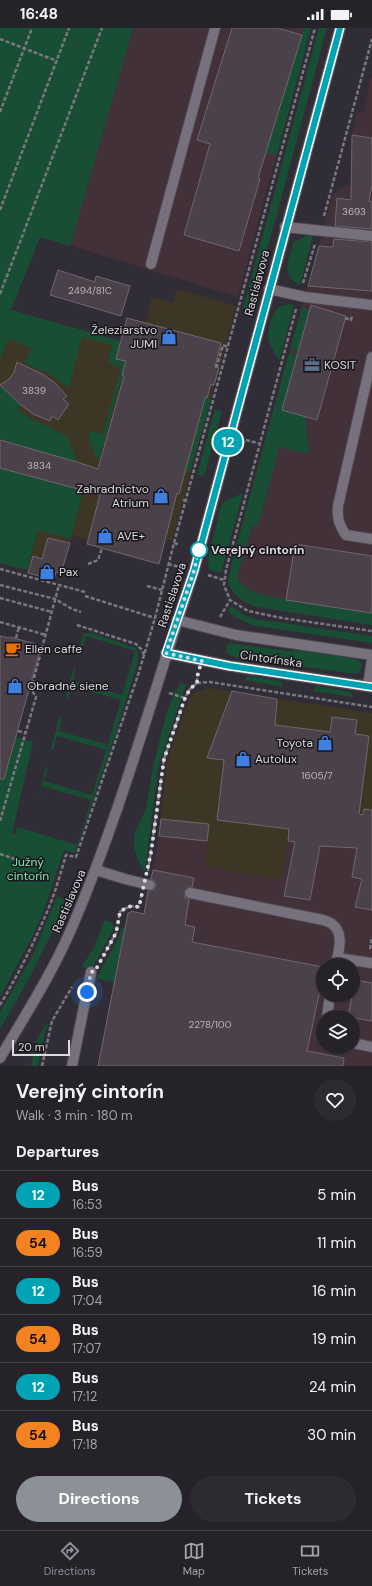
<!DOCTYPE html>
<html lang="en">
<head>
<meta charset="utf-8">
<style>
  :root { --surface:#252229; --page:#2d2a31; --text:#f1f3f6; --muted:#a3a4a8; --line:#423f46; --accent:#8c9099 }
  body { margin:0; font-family:"DM Sans",sans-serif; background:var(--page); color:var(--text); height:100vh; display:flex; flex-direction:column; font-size:15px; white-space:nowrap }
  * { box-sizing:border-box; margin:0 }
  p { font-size:13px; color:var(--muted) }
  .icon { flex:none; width:22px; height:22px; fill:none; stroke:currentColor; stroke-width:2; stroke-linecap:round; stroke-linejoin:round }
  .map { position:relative; height:1038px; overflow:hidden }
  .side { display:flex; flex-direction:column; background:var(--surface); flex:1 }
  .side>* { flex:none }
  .badge { padding:0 8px; border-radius:13px; font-size:14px; line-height:26px }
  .tools { position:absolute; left:316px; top:930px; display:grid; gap:8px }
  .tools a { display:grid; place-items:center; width:44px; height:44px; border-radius:50%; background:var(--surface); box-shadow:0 1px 3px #0004,0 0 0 1px var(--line); font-size:20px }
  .scale { position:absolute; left:12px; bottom:10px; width:58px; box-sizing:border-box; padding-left:4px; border:2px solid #dcd9e0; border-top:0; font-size:11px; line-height:14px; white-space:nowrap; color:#dcd9e0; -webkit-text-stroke:3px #18161b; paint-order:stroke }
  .you { position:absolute; width:20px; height:20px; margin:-10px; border:3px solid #fff; border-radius:50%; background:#1a73e8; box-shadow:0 0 0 6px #1a73e833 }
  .map>.badge { position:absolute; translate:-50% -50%; box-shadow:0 0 0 2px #fff }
  h2 { padding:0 16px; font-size:15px; line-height:36px }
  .round { display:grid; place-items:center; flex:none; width:42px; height:42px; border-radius:21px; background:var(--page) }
  .head { display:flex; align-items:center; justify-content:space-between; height:68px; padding:0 16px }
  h1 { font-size:19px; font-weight:700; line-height:30px }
  .cta { display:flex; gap:8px; margin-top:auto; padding:8px 16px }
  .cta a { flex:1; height:46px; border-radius:24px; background:var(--accent); color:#fff; font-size:16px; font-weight:700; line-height:46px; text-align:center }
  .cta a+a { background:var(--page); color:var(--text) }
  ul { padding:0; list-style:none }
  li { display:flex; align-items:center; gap:12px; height:48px; padding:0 16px; border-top:1px solid var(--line) }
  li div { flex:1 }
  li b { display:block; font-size:15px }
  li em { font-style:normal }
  li .badge { min-width:44px; font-weight:700; text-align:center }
  .status { display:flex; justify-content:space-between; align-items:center; height:28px; padding:0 20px; background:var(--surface); direction:ltr }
  .status svg { height:11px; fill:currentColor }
  .tab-bar { display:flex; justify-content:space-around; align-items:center; height:56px; border-top:1px solid var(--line); background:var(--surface); font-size:11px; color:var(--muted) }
  .tab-bar a { display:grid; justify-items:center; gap:2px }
  .tab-bar .selected { color:var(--accent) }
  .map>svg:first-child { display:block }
  .commercial { fill:#3e3625 }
  .industrial { fill:#433139; fill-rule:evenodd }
  .green { fill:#184e34 }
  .building { fill:#4b414a; stroke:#70666f }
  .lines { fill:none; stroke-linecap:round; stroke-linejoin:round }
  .service-casing { stroke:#4c4850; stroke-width:12 }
  .minor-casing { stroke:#4c4850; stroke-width:12 }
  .tertiary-casing { stroke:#4c4850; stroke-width:12 }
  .path { stroke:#7a777f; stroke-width:2.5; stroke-dasharray:4 2; stroke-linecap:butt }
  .service { stroke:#76717c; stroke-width:10 }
  .minor { stroke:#76717c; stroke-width:10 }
  .tertiary { stroke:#76717c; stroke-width:10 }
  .line-casing { stroke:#fff; stroke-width:9 }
  .line { stroke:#00a3b4; stroke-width:6 }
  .walk { stroke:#dcd9e0; stroke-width:4; stroke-dasharray:0 7.2 }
  .stop-dot { fill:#fff; stroke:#00a3b4; stroke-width:2 }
  .labels { text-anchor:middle; stroke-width:3; stroke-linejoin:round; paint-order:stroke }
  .number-label { font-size:10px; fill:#b8b3ba }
  .street-label { font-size:12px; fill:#dcd9e0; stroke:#18161b }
  .poi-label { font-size:12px; fill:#dcd9e0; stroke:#18161b; text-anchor:start }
  .stop-label { font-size:12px; font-weight:bold; fill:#dcd9e0; stroke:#18161b; text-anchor:start }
  .park-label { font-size:12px; fill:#82e7b0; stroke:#18161b }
</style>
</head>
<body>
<div class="status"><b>16:48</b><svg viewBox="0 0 49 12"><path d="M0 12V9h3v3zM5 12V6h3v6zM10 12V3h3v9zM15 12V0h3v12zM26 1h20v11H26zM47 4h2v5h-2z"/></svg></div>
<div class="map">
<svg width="372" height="1038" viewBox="0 0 372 1038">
  <rect width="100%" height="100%" fill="#312d37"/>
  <path class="commercial" d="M177,261L236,278L172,513L166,511L159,536L87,516L88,512L72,507L82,463L0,440V312L11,282L121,313L122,308L135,307L138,293L146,295L152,269L173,275Z
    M38,502L71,511L62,546L56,544L54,552L28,545L27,542Z
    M208,660L372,685V811L288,813L281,852L204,838L208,813L159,808L167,732L191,666Z"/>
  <path class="industrial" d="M120,0H311L238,269L40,208Z
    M370,50H372V597L257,579L243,574L238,569L230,559L228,553L254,452L333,166L345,158H351L352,107L357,83L364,84Z
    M159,808L208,813L204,838L281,852L288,813L372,811V1038H98L128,885H131V883L144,886ZM323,937H353V967H323ZM323,989H353V1019H323Z"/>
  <path class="green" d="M0,0H133L70,218L40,209L11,282L121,313L116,331L126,333L99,433C94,424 88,413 89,403L103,406L121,339L108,335L112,317L82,309L69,360L44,342L43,344L25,335L31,320L8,311L0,332Z
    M304,0H311L277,127L266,125Z
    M319,0H327L251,282L243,280Z
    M314,204L300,257C279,246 289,232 294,214Z
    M290,276L294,277L279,333C276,327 271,320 269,313C266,305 272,286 278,280C282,277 285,277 290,276Z
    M302,279L309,282L298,323L290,321Z
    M289,325L297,327L282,382L305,389L309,424L304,425L279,419L258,498L252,497L238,546V552L245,559L256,565L286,572L372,585V597L257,579C244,575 234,568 228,555L231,538Z
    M0,357L21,377L17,382L31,391L67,408L77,434L0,412Z
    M205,370L211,371L190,444L185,442Z
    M215,381L222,383L204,448L197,447Z
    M0,440L83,463L71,511L38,502L27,542L0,535Z
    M243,465L221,545L208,541L209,527L221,478L225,473Z
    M231,578L246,588L256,591L372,608V615L251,597L235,589L228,583Z
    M84,605H92L136,620L138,624V633L117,702L75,825L64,822L43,885L32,909L0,969V725L11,728L16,709L33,714L12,806L15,807L17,799L77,817L91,772L42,758L38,772L46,739H48L44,753L92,767L106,722L57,708L53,722L51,721L59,690L62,689L59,703L106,716L105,718L107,719L121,672L72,658L68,671L66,670V667L73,642L76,640L73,653L122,667L135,623L86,608L82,621L80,618Z
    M230,615L287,623L297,622L352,630L360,633C363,638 362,643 356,646L235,629L226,625L227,617Z
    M248,648L281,653L283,659L244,652Z
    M181,655L186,656L158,740L145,845L138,832L134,821V812L135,804L146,781L153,739L166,687L174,666Z
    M317,658L350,664L353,669L313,663Z
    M57,868L66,871C48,917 25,959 0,1001V984L32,929Z
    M106,892L113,895L114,900L94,937L92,939L84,940L82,938L94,920L104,893Z
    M121,900H125L115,954L96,951L120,907Z
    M46,996L48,997L45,1003L38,1038H31L37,1011Z"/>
  <path class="building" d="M232,0H277L302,7L258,150L260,151L239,223L184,207L210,116L197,112Z
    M352,107L372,110V157L369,173L372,174V201L335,198L337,170L351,172Z
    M334,211L372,214V263L308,258L319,218L333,219Z
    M58,242L95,254L96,248L130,258L121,288L50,267Z
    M311,277L346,288L317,392L282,382Z
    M127,290L221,315L215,339L219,340L214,357L211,356L207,370H205L179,466L177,465L159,536L87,516L100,467L0,440V412L77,434L98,441L124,348L122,347L126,333L116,331Z
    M17,334L42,346L55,355L67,368L63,371L69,376L58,392L52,388L50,393L33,386L21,377L0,357L9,351L14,344Z
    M48,510L70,515L61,545L56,544L54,552L28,545L33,528L42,531Z
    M295,516L372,528V585L286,572Z
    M0,608L9,610L10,609L36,616L34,624L39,626L4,751H0Z
    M232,663L277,671L275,697L330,704L332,689L357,692L355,706L369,708L359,786L363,787L364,781L372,782V882L355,879L362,851L352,849L357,820L320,818L310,872L284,868L295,814L288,813L289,801L217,792L224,732L207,730Z
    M161,791L209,796L207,813L159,808Z
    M153,842L194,850L192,859H188L184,864L185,870L189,871L185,897L195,899L192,914L323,939V948L307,1023L344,1030L343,1038H98L128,885H131V883L144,886L148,863L154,862L156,858L155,853L151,851Z
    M355,952L372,955V993L348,989Z"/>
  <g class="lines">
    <defs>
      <path id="service" d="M285,199L372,208
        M151,236L215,0
        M269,261L305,269L372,277
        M372,329L338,478C337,490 339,497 346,507L372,511
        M368,658L372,631
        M96,842L125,851L150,857
        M190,865L323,892C326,893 330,894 332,896C345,905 338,925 336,937
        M337,930L372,935
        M327,989L330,967
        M353,1015L372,1019
        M72,1038L91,944"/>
      <path id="minor" d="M177,592L236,607L372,627
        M166,625L230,638L372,659"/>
      <path id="tertiary" d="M0,1030C26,986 53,944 73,897C122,782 154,661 194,543L340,0"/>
    </defs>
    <use href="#service" class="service-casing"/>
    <use href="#minor" class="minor-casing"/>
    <use href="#tertiary" class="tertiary-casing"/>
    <path class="path" d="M0,11L57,33
      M0,84L32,0
      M0,182L69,0
      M324,188L372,11
      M303,255L315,216
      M0,266L102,0
      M296,281L226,542L224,557L230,572L248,583L282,590L372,603
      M345,290L351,292L352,288
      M215,338H217L223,317L228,319
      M246,412L261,416
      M183,472L189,474
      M174,515L178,516
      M88,536L98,532L102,520
      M168,536L180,539
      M0,541L85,564
      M208,547L224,552
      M0,557L55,571L72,581L81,584
      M147,558L162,562
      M85,568L155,590
      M0,570L52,584
      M220,589L230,572
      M0,594L46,607
      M77,597L136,616L142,622L144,627
      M16,610L19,599
      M197,655L210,654L372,679
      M169,665L185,670
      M18,703L26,705
      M0,793L36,669L31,661L59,557
      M0,826L27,835
      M148,843L164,731L185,670L190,661L197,655V645
      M370,921L372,909
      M100,934L116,905L120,884L124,881L131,878L139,879L141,869
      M0,977C19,945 35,913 49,879C56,862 61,844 66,827L76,829L138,647L155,590L174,515L315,0
      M42,1038L52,993L72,959"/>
    <use href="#service" class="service"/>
    <use href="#minor" class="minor"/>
    <use href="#tertiary" class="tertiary"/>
  </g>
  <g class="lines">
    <defs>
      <path id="line" d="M340,0L194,543L166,625L230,638L372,659"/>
    </defs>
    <use href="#line" class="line-casing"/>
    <use href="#line" class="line"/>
    <path class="walk" d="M87,964L91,944L95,943L116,905L120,884L124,881L131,878L139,879L151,825L164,731L185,670L190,661L197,655L198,645L202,633L166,625L194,543L199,522"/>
  </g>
  <defs>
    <symbol id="shop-bare" viewBox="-9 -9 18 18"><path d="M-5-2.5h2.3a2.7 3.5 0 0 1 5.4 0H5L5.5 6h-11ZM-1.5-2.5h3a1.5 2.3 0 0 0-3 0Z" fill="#3f7fe0" stroke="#18161b" stroke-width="2.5" paint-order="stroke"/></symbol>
    <symbol id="office-bare" viewBox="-9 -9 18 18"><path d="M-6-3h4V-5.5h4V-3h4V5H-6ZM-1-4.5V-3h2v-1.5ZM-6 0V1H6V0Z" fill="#5c6f8a" stroke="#18161b" stroke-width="2.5" paint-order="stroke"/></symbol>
    <symbol id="cafe-bare" viewBox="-9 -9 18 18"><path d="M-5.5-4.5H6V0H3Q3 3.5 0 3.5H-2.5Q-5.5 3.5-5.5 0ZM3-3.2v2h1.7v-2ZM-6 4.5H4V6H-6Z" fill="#e8710a" stroke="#18161b" stroke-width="2.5" paint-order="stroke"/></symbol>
  </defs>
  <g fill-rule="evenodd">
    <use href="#shop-bare" x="158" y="298" width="22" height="22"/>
    <use href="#office-bare" x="301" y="326" width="22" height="22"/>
    <use href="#shop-bare" x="150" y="457" width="22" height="22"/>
    <use href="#shop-bare" x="94" y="497" width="22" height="22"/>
    <use href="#shop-bare" x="36" y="533" width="22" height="22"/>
    <use href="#cafe-bare" x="2" y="610" width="22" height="22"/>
    <use href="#shop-bare" x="4" y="647" width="22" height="22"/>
    <use href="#shop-bare" x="314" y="704" width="22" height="22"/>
    <use href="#shop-bare" x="232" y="720" width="22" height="22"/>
  </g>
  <circle class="stop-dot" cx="199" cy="522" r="8"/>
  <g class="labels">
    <g class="number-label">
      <text x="354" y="187">3693</text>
      <text x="90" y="266">2494/81C</text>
      <text x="34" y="366">3839</text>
      <text x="39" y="441">3834</text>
      <text x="317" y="751">1605/7</text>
      <text x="210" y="1000">2278/100</text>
    </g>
    <g class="street-label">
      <text transform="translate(257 255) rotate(-75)" y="4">Rastislavova</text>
      <text transform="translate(172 567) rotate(-72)" y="4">Rastislavova</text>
      <text transform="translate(271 631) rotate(8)" y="4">Cintorínska</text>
      <text transform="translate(69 873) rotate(-67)" y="4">Rastislavova</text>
    </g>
    <g class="poi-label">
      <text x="157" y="306" text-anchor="end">Železiarstvo<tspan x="157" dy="14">JUMI</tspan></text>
      <text x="324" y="341">KOSIT</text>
      <text x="149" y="465" text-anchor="end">Zahradníctvo<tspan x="149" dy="14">Atrium</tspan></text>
      <text x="117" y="512">AVE+</text>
      <text x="59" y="548">Pax</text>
      <text x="25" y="625">Ellen caffe</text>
      <text x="27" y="662">Obradné siene</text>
      <text x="313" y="719" text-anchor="end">Toyota</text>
      <text x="255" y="735">Autolux</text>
    </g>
    <g class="stop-label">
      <text x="211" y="526">Verejný cintorín</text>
    </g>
    <g class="park-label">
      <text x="28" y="838">Južný<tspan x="28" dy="14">cintorín</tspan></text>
    </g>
  </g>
</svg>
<div class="tools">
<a><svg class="icon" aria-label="locate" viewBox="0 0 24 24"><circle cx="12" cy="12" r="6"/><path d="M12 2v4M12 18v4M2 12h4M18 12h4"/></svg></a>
<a><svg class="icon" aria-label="layers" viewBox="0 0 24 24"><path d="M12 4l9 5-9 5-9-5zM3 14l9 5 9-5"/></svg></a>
</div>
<div class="scale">20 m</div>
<div class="you" style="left:87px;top:964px"></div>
<b class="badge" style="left:228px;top:414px;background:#00a3b4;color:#fff">12</b>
</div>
<section class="side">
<div class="head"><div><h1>Verejný cintorín</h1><p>Walk · 3 min · 180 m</p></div><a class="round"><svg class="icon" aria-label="heart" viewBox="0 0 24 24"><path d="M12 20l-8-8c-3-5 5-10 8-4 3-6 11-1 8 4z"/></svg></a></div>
<h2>Departures</h2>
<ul>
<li><span class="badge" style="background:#00a3b4;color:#fff">12</span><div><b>Bus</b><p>16:53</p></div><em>5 min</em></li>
<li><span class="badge" style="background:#f58220;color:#111">54</span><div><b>Bus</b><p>16:59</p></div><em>11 min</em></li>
<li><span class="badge" style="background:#00a3b4;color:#fff">12</span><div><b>Bus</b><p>17:04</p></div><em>16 min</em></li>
<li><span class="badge" style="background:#f58220;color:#111">54</span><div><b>Bus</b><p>17:07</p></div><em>19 min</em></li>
<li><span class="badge" style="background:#00a3b4;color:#fff">12</span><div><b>Bus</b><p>17:12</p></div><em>24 min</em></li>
<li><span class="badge" style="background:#f58220;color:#111">54</span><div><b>Bus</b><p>17:18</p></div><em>30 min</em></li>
</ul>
<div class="cta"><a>Directions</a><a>Tickets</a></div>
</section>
<nav class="tab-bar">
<a class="selected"><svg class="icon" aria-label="directions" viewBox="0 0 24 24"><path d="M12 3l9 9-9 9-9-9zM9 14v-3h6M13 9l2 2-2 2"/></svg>Directions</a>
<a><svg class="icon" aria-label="map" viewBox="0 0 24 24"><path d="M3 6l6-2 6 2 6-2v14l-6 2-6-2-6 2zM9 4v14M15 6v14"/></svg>Map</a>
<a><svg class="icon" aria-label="tickets" viewBox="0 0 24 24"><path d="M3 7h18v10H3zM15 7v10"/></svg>Tickets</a>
</nav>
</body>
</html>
